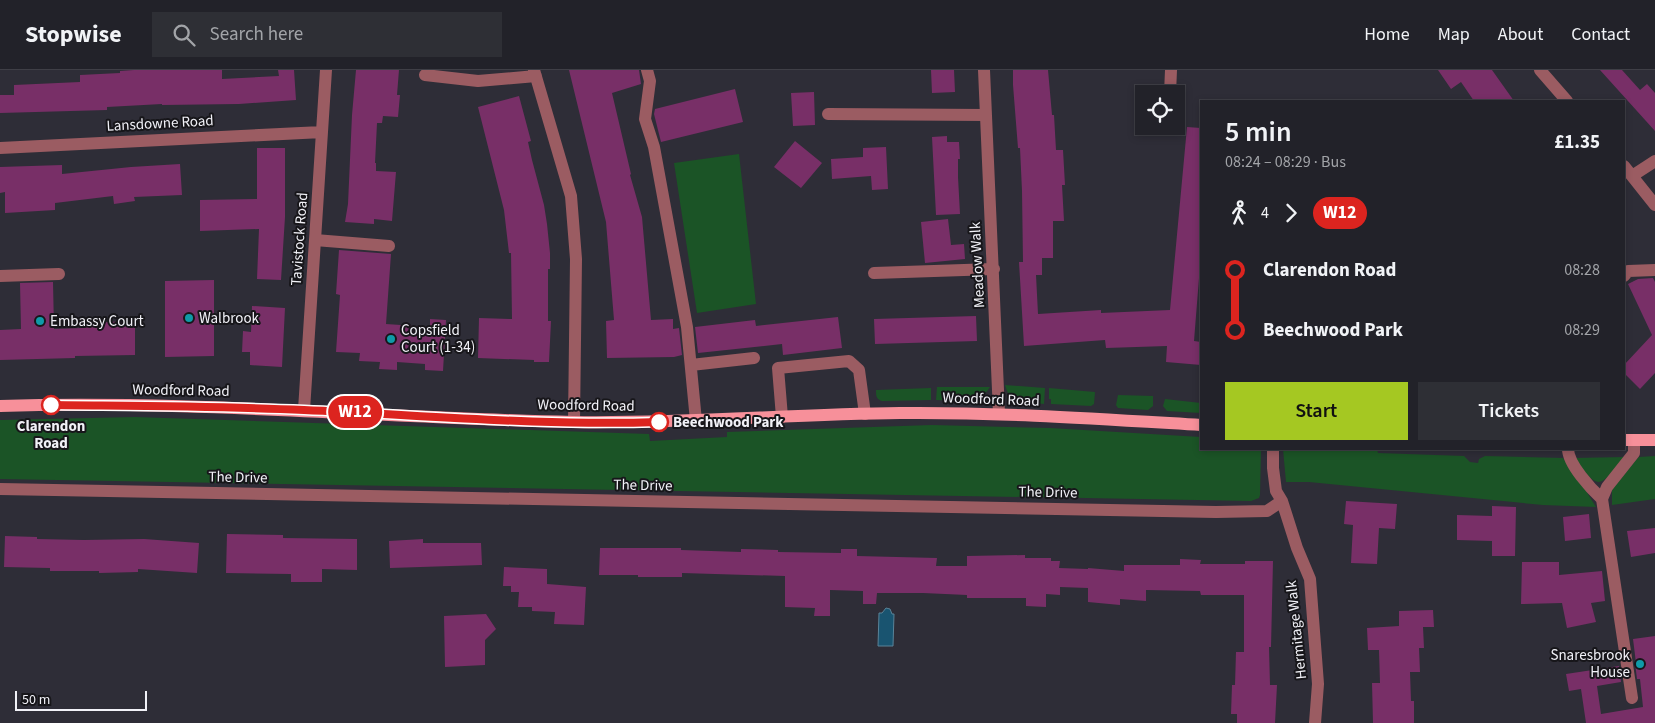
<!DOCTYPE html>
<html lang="en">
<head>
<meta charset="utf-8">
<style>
  :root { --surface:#222229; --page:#2e2f35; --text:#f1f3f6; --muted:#a2a4a8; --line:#3f3f46; --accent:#a5c822 }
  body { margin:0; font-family:"Source Sans 3",sans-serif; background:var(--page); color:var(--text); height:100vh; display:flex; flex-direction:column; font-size:19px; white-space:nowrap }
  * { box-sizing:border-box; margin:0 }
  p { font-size:16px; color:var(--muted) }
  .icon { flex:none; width:28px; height:28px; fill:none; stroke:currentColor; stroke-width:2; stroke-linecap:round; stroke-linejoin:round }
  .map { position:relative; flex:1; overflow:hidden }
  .details { position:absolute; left:1200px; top:30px; width:425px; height:350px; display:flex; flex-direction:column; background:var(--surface); border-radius:0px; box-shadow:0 2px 8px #0003,0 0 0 1px var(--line) }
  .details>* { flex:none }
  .badge { padding:0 10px; border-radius:16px; font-size:18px; line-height:32px }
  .fabs { position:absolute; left:1135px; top:15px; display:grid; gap:10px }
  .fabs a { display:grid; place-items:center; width:50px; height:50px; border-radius:0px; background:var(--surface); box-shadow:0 2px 8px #0003,0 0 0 1px var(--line); font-size:25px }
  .scale { position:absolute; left:15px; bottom:12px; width:132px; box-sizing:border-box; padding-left:5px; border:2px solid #f1f1f7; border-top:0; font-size:14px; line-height:18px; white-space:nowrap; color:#f1f1f7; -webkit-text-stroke:4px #17161a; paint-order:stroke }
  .map>.badge { position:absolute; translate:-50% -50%; box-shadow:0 0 0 2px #fff }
  .legs { display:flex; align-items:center; gap:8px; height:55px; padding:0 25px; font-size:16px }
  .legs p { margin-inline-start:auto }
  .head { display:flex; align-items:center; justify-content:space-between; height:85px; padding:0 25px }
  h1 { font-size:28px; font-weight:600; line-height:38px }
  .button { display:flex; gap:10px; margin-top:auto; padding:10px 25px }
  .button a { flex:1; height:58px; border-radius:0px; background:var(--accent); color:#111; font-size:20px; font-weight:600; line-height:58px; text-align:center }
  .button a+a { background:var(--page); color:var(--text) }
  ul { padding:0 25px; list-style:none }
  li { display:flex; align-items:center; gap:18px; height:60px; font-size:19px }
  li i { display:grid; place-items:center; width:8px; height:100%; margin:0 6px; background:currentColor }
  li i::after { content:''; width:12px; height:12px; margin:-6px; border:4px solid; border-radius:50%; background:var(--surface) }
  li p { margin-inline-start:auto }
  li:first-child i { background:linear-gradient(#0000 50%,currentColor 0) }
  li:last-child i { background:linear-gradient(currentColor 50%,#0000 0) }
  header { display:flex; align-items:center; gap:30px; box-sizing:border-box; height:70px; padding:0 25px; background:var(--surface); border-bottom:1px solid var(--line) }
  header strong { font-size:24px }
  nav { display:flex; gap:28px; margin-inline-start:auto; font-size:18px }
  .search { width:350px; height:45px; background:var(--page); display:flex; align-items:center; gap:12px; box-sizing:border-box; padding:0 18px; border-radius:0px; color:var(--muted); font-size:19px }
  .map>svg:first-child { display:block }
  .green { fill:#1b5426 }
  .water { fill:#195470; stroke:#5a8398 }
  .building { fill:#782f67 }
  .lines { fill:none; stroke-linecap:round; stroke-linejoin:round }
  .minor { stroke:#9b5c62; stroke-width:12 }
  .major { stroke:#f7909a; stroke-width:12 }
  .line-1-casing { stroke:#fff; stroke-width:11 }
  .line-1 { stroke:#dc241f; stroke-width:8 }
  .culture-dot { fill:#0f9aa8; stroke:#17161a; stroke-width:2 }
  .stop-1-dot { fill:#fff; stroke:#dc241f; stroke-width:2.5 }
  .labels { text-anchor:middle; stroke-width:4; stroke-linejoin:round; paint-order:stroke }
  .street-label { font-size:15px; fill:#f1f1f7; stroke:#17161a }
  .poi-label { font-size:15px; fill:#f1f1f7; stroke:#17161a; text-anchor:start }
  .stop-label { font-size:15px; font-weight:bold; fill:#f1f1f7; stroke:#17161a; text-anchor:start }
</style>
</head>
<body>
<header>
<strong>Stopwise</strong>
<div class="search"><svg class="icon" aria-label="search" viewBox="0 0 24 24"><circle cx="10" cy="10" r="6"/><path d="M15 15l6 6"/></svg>Search here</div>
<nav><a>Home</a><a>Map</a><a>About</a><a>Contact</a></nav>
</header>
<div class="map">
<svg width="1655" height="653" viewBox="0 0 1655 653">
  <rect width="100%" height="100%" fill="#2e2d37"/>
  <path class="green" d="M739,84L756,234L697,243L674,93Z
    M1005,315L1045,318L1044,334C1024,332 1011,337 1005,315Z
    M937,317H990C979,336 955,330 936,330Z
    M931,318V330L882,331C876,329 876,326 876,320Z
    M1049,318L1095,322L1094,334L1091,336L1051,334V329H1049Z
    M1118,325L1153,326V336L1148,340L1118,338L1116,335Z
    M1165,329L1201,333V343L1167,341L1163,336Z
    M135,347L649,364L650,371L727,367V362L932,355L1050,358L1201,367V379H1261L1260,425L1259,428L1251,431L0,409V350Z
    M1283,379H1377L1378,383L1464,386L1470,392L1478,393L1479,389L1485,386L1563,388L1578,408L1596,437L1543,435L1309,412H1286Z
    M1655,386V429L1612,435V420L1636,390L1639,387Z
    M1624,387C1599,418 1600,422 1574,388Z"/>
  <path class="water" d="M886,538L890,539L892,544H894L893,576H878L879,543H882Z"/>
  <path class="building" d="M134,0H222V9L279,6L278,0H294L296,30L239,34L162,35V34L107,37V40L0,43V25H14V15L80,12V5L120,3V1Z
    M356,0H399L397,25H400L398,47L383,46L382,53H377L375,93H376V101L396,102L392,151L374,149V154L345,152L348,134L352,45Z
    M569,0H639L641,14L612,23L631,104L630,105L642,147L651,250L673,249V259L679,258L682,285L674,287L607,288L606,251L614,250L606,152Z
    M931,0H954L955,22L932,23Z
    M1013,0H1048L1052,45H1054L1056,80H1063L1065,115H1062L1064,151H1053V188H1042V205H1036L1038,244L1101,240V243L1170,240L1187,57L1201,58V183L1194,271L1201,272V295L1166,292L1167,276L1106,278L1105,270L1024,276L1019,192H1023L1022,121L1020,78H1018L1013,15Z
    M1438,0H1492L1514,31H1474L1461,12L1451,19Z
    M1600,0H1622L1640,20L1647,14L1655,23V61Z
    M735,19L743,52L661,72L654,44L655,39Z
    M814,22L815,55L793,56L791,23Z
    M519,26L531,71L528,72L532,90L544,135L547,154L550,183V199H548V251H551L549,292H534V290L478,288L479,248L512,249L511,183H509L504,140L478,37Z
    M947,66V72H959L960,89H958V107L960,144L936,145L932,67Z
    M795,71L822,93L801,118L774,97Z
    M886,77L888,119L872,120L871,106L832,109L831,89L863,87V78Z
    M257,78H285V147L281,210L257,209L259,159L200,161V130L257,129Z
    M180,94L182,125L134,127L135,131L114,134L113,126L55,133V140L5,143V122L0,123V97L62,95V104L131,97Z
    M948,149L951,175L964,174L965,189L925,193L921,152Z
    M339,180L391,184L386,254L430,257V249L446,250L443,301L425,300V294L397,292V300L379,299L380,292L359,291L360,283L336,282L340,225L336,224Z
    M1653,208L1655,212V303L1640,319L1624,303V295L1652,265L1628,214L1638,209Z
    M214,210V286L165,287V211Z
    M53,212L54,259L82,258V253L135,251V285L75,286V288L0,290V260L21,259L20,213Z
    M252,236L285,238L282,297L250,295V282H242L243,261L251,262Z
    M976,246L977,271L875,274L874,249Z
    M838,247L842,278L783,285L782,274L698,283L695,257L755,250L756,256Z
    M1346,431L1397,434L1395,459L1379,458L1377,494L1351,493L1353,455L1344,454Z
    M1492,436L1516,437L1515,486H1492V471L1457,470V445L1492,446Z
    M1589,444L1591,468L1565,471L1563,447Z
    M1655,458V483L1631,487L1627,461Z
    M227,464L283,465V468L357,469V500L322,499V512H291V504L226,503Z
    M5,466L37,467V469L84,470L144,469L199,473L197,503L138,499V502L99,503V501H50V498L4,497Z
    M423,469V473H481L482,495L390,498L389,471Z
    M600,478H681V480L741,482V479L778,480V482L841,483V479H857V486L937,488L936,496H967V486L1025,485V488H1051V491H1060L1059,498L1088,499V498L1124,501V495H1180V489L1201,490L1200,494H1245V491H1273L1271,577H1269L1270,615H1277L1275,653H1237V644H1231L1232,615H1235L1236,582H1244V525H1201L1200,521L1146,520V531L1120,529V535L1088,532V518L1060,517V525L1046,524V537L1026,536V528H967V525L923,523H877L876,534H863V521L830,520V546H814L815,538L785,537V506L682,503V507H638V505H599Z
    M1522,492H1559V505L1602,501L1605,531L1591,533L1596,552L1567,558L1562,533L1521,534Z
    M504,497L547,499V514L586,517L584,555L554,554L555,542L532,541V537H518L519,522H511V516H503Z
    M1433,540L1434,557H1423L1424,578H1419L1420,602H1410L1411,631H1414V653H1373L1372,613H1380L1379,580H1368L1367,558L1399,556V541Z
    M486,544L496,559L485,570V595L445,597L444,546Z
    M1655,566V653H1586L1581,619L1569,621L1566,604L1619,596L1621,612L1597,616L1601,644L1643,637L1640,609H1637L1635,593H1636L1633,569Z"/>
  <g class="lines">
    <path class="minor" d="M534,0L571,126L576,189L574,352
      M647,0L650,11L645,49L654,77L687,257L696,351
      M984,0L999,343
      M1540,0L1567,31
      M425,5L478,11L536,6
      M1170,24L1171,0
      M828,44L986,45
      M0,78L322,62
      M1624,96L1655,135
      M1632,106L1655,91
      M315,170L389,176
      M874,203L994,199
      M0,206L59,204
      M1624,206L1628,201L1655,200
      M691,295L754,288
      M304,340L326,0
      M782,347L778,298L849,291L859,300L865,344
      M1273,379V398L1276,421L1282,431L1297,478L1310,509L1318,614L1315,653
      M1568,379C1568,394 1591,419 1602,429
      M0,419L1216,442L1267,441L1282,431
      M1632,628L1602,429L1607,417L1634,383V370"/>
    <path class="major" d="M0,336C191,330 382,348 573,352C682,354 791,344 900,343C1000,342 1101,349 1201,355
      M1624,370H1655"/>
  </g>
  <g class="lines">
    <defs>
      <path id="line-1" d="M51,335C135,336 220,336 304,340C422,345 541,356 659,352"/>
    </defs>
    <use href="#line-1" class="line-1-casing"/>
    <use href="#line-1" class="line-1"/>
  </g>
  <g class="culture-dot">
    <circle cx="189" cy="248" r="5"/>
    <circle cx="40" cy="251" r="5"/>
    <circle cx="391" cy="269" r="5"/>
    <circle cx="1640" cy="594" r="5"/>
  </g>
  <g class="stop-1-dot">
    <circle cx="51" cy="335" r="9"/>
    <circle cx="659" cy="352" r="9"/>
  </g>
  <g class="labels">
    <g class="street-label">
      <text transform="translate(160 53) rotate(-3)" y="5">Lansdowne Road</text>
      <text transform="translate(299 169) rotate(-86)" y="5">Tavistock Road</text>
      <text transform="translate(977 195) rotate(-93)" y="5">Meadow Walk</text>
      <text transform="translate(181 320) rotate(1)" y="5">Woodford Road</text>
      <text transform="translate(991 329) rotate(2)" y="5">Woodford Road</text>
      <text transform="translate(586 335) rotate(1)" y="5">Woodford Road</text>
      <text transform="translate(238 407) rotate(1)" y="5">The Drive</text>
      <text transform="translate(643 415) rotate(1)" y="5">The Drive</text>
      <text transform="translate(1048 422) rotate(1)" y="5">The Drive</text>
      <text transform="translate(1296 560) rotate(-96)" y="5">Hermitage Walk</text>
    </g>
    <g class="poi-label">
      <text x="199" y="253">Walbrook</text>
      <text x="50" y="256">Embassy Court</text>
      <text x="401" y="265">Copsfield<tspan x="401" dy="17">Court (1-34)</tspan></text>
      <text x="1630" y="590" text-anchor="end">Snaresbrook<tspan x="1630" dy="17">House</tspan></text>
    </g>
    <g class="stop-label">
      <text x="673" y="357">Beechwood Park</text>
      <text x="51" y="361" text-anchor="middle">Clarendon<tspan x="51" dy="17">Road</tspan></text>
    </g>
  </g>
</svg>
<div class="fabs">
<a><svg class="icon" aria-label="locate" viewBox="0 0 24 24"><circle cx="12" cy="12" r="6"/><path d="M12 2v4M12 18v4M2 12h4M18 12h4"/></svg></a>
</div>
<div class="scale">50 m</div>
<b class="badge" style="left:355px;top:342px;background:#dc241f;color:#fff">W12</b>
<section class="details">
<div class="head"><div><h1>5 min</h1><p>08:24 – 08:29 · Bus</p></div><b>£1.35</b></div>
<div class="legs"><svg class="icon" aria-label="walk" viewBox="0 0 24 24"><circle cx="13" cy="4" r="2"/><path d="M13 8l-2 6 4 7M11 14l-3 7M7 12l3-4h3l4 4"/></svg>4<svg class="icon" aria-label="forward" viewBox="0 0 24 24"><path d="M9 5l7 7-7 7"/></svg><b class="badge" style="background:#dc241f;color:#fff">W12</b></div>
<ul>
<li><i style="color:#dc241f"></i><b>Clarendon Road</b><p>08:28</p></li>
<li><i style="color:#dc241f"></i><b>Beechwood Park</b><p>08:29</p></li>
</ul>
<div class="button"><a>Start</a><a>Tickets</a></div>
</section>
</div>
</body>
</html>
